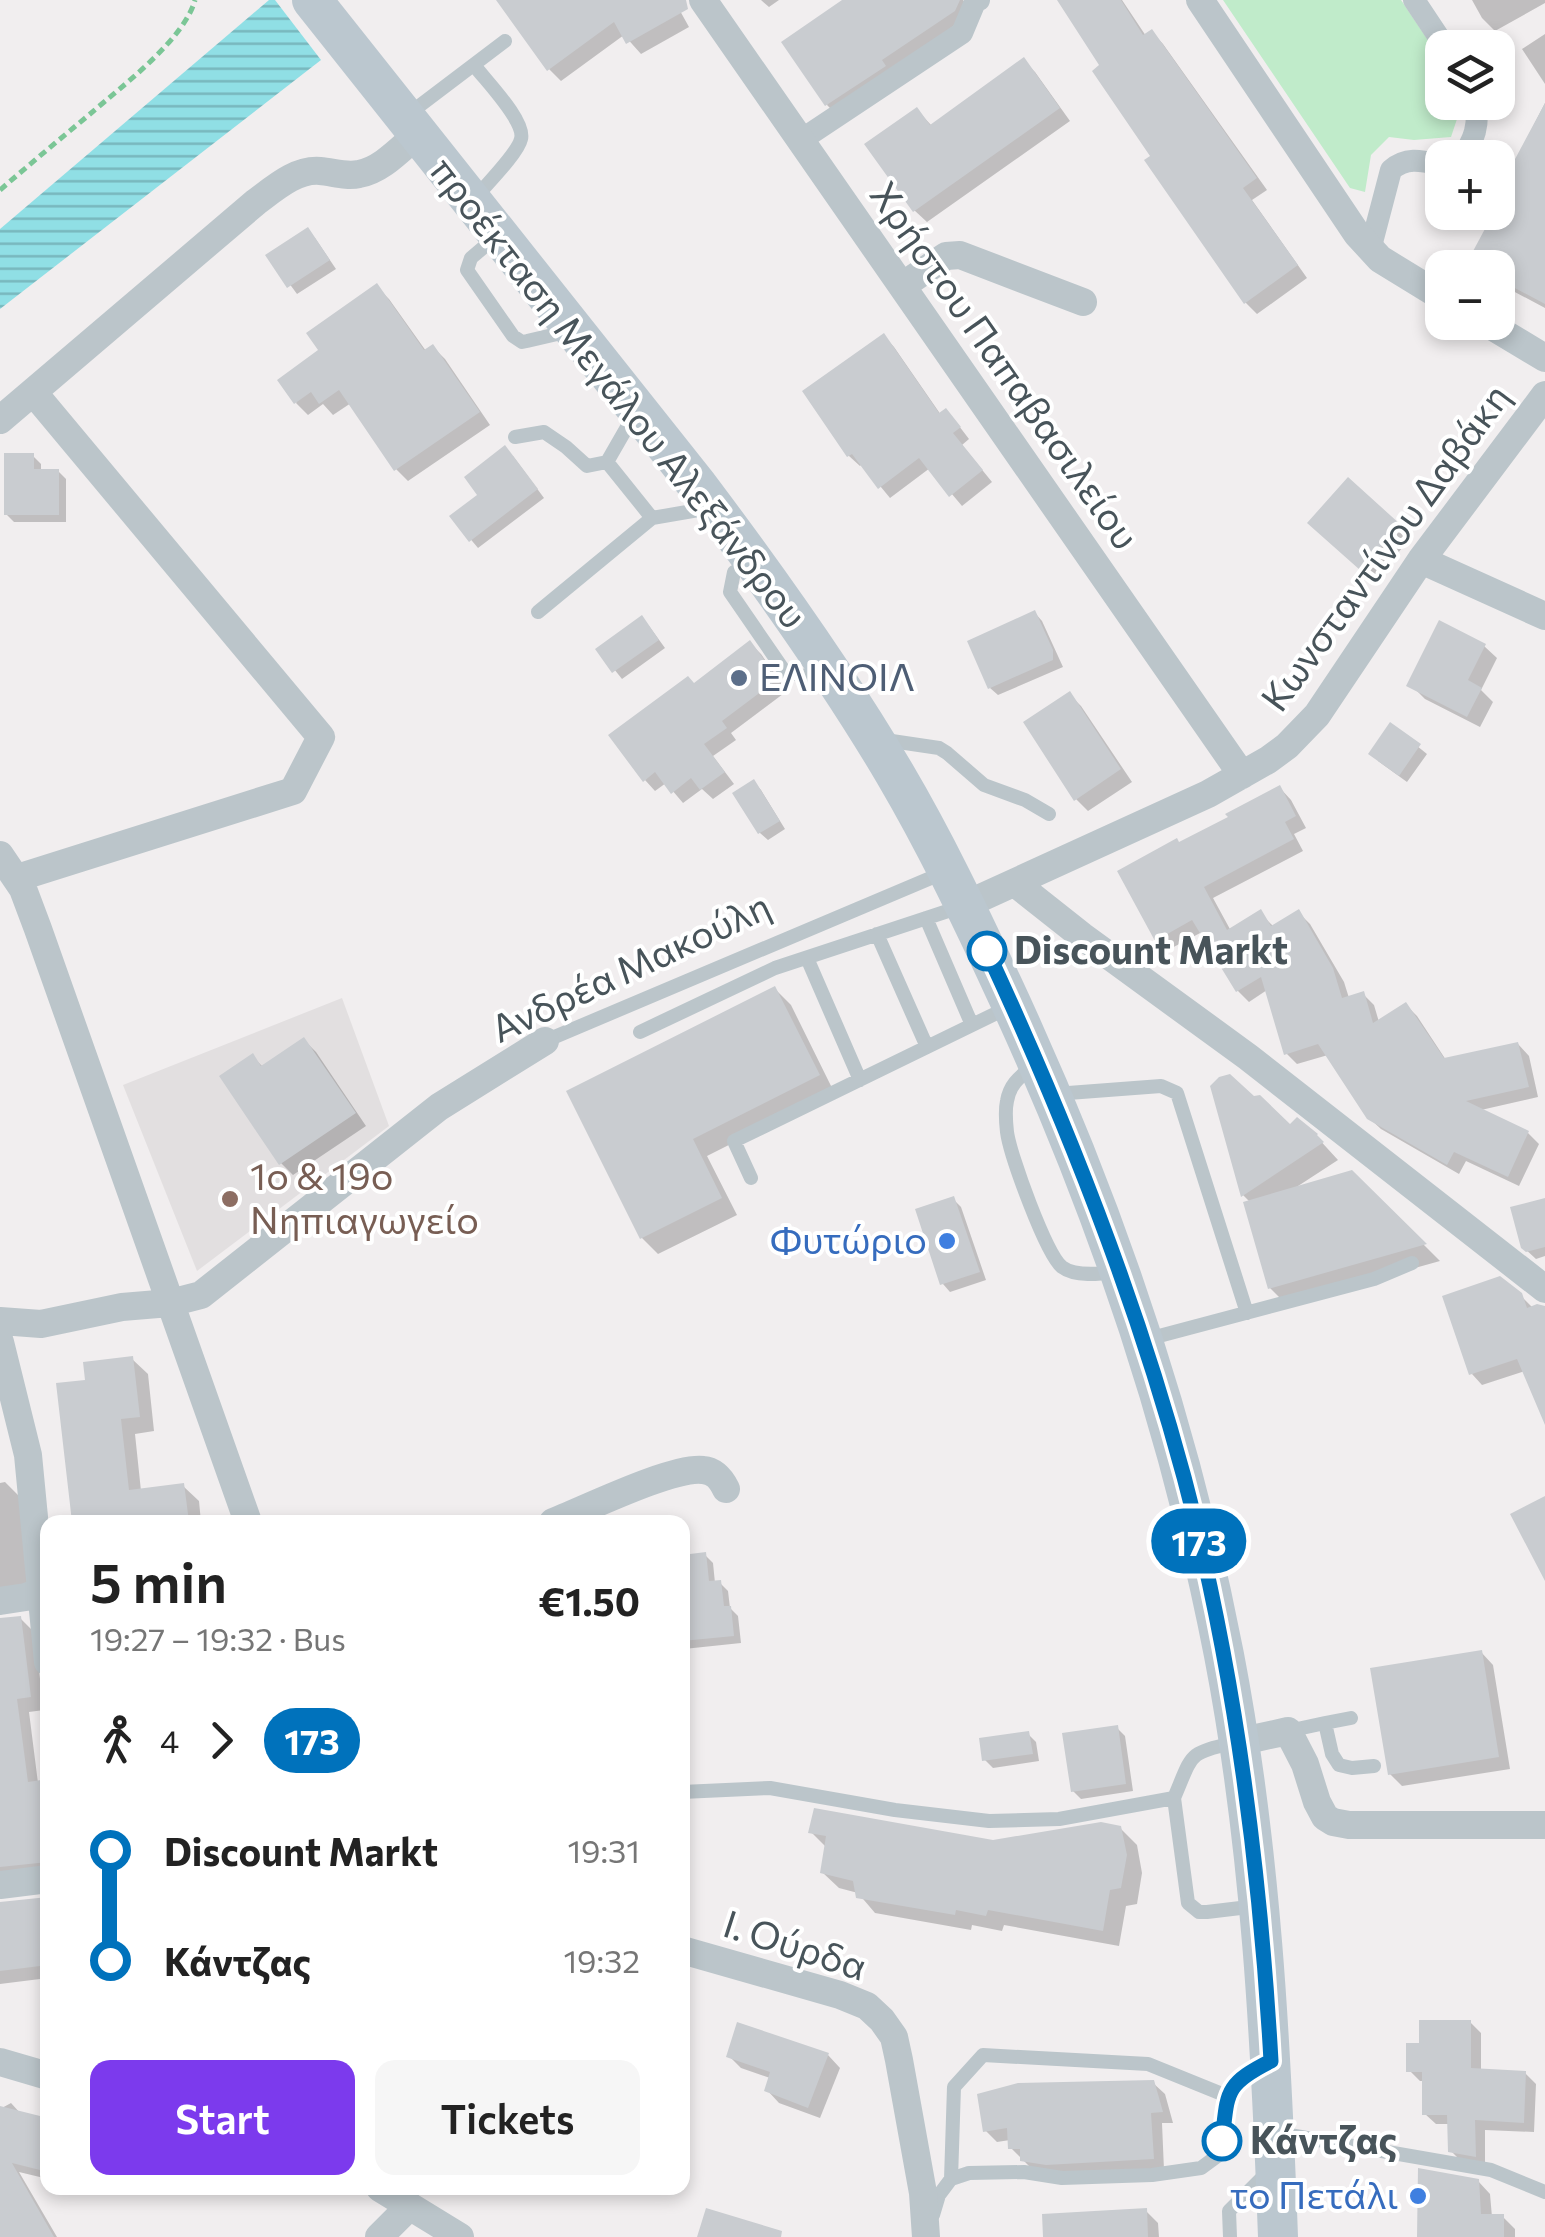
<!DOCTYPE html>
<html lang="en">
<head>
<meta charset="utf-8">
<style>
  :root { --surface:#fff; --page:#f6f6f6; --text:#222; --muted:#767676; --accent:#7c3aed }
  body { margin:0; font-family:Commissioner,sans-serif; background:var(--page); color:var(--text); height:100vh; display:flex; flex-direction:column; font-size:38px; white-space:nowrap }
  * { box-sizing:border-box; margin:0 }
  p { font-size:32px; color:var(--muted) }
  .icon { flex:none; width:55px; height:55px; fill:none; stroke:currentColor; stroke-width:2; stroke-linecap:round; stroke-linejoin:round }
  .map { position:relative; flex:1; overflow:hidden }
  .panel { position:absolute; left:40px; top:1515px; width:650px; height:680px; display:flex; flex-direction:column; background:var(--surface); border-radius:20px; box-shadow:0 5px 15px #0003 }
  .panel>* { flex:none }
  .badge { padding:0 20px; border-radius:32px; font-size:35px; line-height:65px }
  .buttons { position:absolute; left:1425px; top:30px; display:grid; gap:20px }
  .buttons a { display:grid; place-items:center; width:90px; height:90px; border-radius:20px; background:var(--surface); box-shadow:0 5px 15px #0003; font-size:50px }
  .map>.badge { position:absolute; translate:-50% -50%; box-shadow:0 0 0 5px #fff }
  .legs { display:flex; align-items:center; gap:15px; height:110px; padding:0 50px; font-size:32px }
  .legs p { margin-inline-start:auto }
  .summary { display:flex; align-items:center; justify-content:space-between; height:170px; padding:0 50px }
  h1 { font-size:55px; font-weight:600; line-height:75px }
  .primary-button { display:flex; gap:20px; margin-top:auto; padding:20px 50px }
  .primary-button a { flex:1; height:115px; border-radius:20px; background:var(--accent); color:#fff; font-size:40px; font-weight:600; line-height:115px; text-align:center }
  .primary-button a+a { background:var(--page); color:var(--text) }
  ul { padding:0 50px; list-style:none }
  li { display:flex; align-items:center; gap:35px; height:110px; font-size:38px }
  li i { display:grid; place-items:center; width:15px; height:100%; margin:0 12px; background:currentColor }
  li i::after { content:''; width:25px; height:25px; margin:-12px; border:8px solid; border-radius:50%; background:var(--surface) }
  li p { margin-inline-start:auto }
  li:first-child i { background:linear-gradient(#0000 50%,currentColor 0) }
  li:last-child i { background:linear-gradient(currentColor 50%,#0000 0) }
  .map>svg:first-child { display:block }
  .education { fill:#e2dfe0 }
  .green { fill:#c0ebca }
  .water { fill:url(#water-rules) }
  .shadow { fill:#0003 }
  .building { fill:#c9ccd0 }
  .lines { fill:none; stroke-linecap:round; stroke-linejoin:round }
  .path { stroke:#7bc696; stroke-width:5; stroke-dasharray:8 5; stroke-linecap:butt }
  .service { stroke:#bbc5ca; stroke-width:14 }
  .pedestrian { stroke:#bbc5ca; stroke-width:22 }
  .minor { stroke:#bbc5ca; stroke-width:28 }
  .secondary { stroke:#bbc7cf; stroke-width:40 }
  .line-1-casing { stroke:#fff; stroke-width:22 }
  .line-1 { stroke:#0072bc; stroke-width:15 }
  .service-dot { fill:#5c6f8a; stroke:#fff; stroke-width:4 }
  .stop-1-dot { fill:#fff; stroke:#0072bc; stroke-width:5 }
  .education-dot { fill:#8d6e63; stroke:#fff; stroke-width:4 }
  .shop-dot { fill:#3f7fe0; stroke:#fff; stroke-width:4 }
  .labels { text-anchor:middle; stroke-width:8; stroke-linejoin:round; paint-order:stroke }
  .street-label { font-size:38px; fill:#48545a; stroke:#fff }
  .service-label { font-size:38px; fill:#4e5e75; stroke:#fff; text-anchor:start }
  .stop-label { font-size:38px; font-weight:bold; fill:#48545a; stroke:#fff; text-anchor:start }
  .education-label { font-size:38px; fill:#785e54; stroke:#fff; text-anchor:start }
  .shop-label { font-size:38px; fill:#366cbe; stroke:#fff; text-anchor:end }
</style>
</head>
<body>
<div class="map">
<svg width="1545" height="2237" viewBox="0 0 1545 2237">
  <defs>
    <pattern id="water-rules" width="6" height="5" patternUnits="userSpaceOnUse" patternTransform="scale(2.5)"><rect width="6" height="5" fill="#90dfe5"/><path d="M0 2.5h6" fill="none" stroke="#78b7bd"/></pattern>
  </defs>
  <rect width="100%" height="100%" fill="#f1eeef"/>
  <path class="education" d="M342,998L389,1126L197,1271L123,1085Z"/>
  <path class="green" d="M1223,0H1401L1442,61V102L1458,103L1460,110L1451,137L1414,140L1389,137L1371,155L1365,192L1350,188Z"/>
  <path class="water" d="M269,0H275L321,60L0,309V229Z"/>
  <path class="shadow" d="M499,0H674L689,27L641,54L624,35L561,81L549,69Z
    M761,0H779L769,7Z
    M854,0H963L971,12L839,117L827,105Z
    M1060,0H1122L1146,36L1152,32L1163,44L1267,190L1252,200L1307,278L1257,314L1246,303L1147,161L1154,156L1103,66Z
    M1472,0H1545V3L1495,31L1482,18Z
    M1545,34V84L1522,49Z
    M1023,60L1035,72L1070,121L927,222L914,210L917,110L932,126Z
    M1545,103V308L1498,283V195Z
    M315,238L336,269L297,294L269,256Z
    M377,287L389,299L426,351L433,347L445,359L490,425L408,481L396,469L351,403L333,415L323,404L308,415L296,403L322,351Z
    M884,336L894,347L941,415L956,422L969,439L962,445L992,482L962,506L930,468L890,498L862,464L860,466L849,456L805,391Z
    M33,456L41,464V471H58L66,479V522H14L6,514Z
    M513,456L544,498L478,548L452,517L481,495Z
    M1399,526L1411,538L1373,581L1323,535Z
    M1035,613L1042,621L1063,667L998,695L990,688Z
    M649,626L665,648L622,679L598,649Z
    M750,643L761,654L787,691L731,733L736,740L713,756L734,784L713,799L702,789L683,803L666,783L655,791L645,780L695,685Z
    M1484,646L1497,658L1481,690L1493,702L1480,727L1425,699L1413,687Z
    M1069,694L1081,706L1132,782L1088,811L1076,799Z
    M1391,725L1427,754L1407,782L1378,761Z
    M754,782L761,790L785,829L768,840L760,833Z
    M1280,788L1291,800L1306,828L1294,834L1303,851L1213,898L1231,931L1260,913L1274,927L1299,913L1310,924L1344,982L1349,998L1363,994L1374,1005L1379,1022L1406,1005L1417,1016L1446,1060L1518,1044L1529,1056L1538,1097L1481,1110L1528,1133L1539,1144L1519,1186L1466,1161L1459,1174L1381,1129L1368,1117L1328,1055L1297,1064L1286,1053L1267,990L1249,1002L1238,991L1202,932L1168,950L1157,939L1180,845Z
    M775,989L791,1005L834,1092L707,1156L737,1215L658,1254L642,1238L569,1092Z
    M304,1040L316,1052L366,1126L293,1175L281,1163L252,1056L264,1068Z
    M1290,1128L1316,1136L1338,1160L1295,1188L1352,1173L1440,1261L1286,1304L1270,1288L1250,1202L1243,1195Z
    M953,1199L961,1207L986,1280L950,1292L943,1284Z
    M1545,1200V1256L1536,1259L1523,1247Z
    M1520,1295L1533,1308L1545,1307V1414L1525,1371L1482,1385L1472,1374Z
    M132,1359L148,1374L154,1431L135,1434L141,1491L183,1486L199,1501L201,1522H74L59,1385L88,1382Z
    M5,1482L19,1496L33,1592L0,1605V1483Z
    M705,1555L713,1563L715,1583H720L728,1591L730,1608L738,1616L741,1643L684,1649L682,1593Z
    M20,1618L34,1632L44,1710L29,1712L38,1783L48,1790V1877L0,1871V1620Z
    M1481,1652L1493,1665L1510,1769L1402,1786L1390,1774Z
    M1117,1728L1125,1736L1133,1791L1081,1799L1073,1791Z
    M1028,1734L1036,1742L1039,1761L993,1768L985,1760Z
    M1120,1828L1137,1845L1142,1873L1137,1904L1126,1906L1119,1946L1004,1925L1002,1931L972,1925L971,1930L875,1913L858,1893L839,1888L822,1872L827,1848L811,1832L993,1843Z
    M48,1898V1978L0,1984V1905Z
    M1470,2022L1481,2033V2071L1525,2073L1536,2084L1534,2132L1485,2130V2166L1462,2162L1451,2151L1450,2124H1436L1425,2114L1424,2081H1420L1409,2070Z
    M828,2055L840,2068L820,2118L779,2103L767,2090L770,2078L741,2068L729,2056Z
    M1153,2083L1165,2094L1173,2123H1162L1164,2170L1035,2172L1011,2148L1010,2140L997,2142L986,2131Z
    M11,2103L21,2114L48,2120V2179L19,2172L57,2237H6L0,2227V2109Z
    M1478,2181L1490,2194L1492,2217H1503L1515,2229V2237H1420Z
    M1146,2211L1158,2223L1159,2237H1045Z"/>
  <path class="building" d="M496,0H686L688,9L626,44L614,22L547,71Z
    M842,0H960L955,11L882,60L886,66L825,106L781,42Z
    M1057,0H1121L1143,35L1152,29L1257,178L1243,188L1298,265L1244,304L1144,160L1150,156L1092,71L1099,65Z
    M1024,57L1060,108L913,212L864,144L917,107L930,125Z
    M1545,103V304L1498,279V268H1464L1494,212H1498V191Z
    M308,227L330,260L287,288L265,255Z
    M377,283L424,350L433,344L480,412L394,471L339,390L319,404L311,392L294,404L277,380L318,350L306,333Z
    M884,333L939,413L946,408L961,427L953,433L983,470L949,497L919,458L878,489L852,454L847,457L802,391Z
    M505,445L538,489L469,542L449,516L477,495L464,477Z
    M4,453H34V469H59V515H4Z
    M1348,477L1401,525L1360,570L1307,523Z
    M1035,610L1053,650V660L988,689L967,641Z
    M642,615L659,640L612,673L595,649Z
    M1439,620L1486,644L1468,680L1482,688L1467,717L1406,686Z
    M750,640L778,679L722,721L727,728L704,744L725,772L700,790L691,778L671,794L655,772L643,782L608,735L688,676L694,683Z
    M1070,691L1121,769L1074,801L1023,722Z
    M1390,722L1421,744L1399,776L1368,754Z
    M754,779L780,821L758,834L732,793Z
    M1280,785L1296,816L1285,822L1294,839L1204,887L1227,930L1261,909L1271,926L1299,909L1333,968L1342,998L1364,991L1373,1023L1406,1002L1444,1058L1518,1042L1529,1087L1466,1101L1529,1131L1508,1177L1454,1152L1447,1165L1367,1119L1318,1044L1284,1055L1261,977L1236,992L1192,920L1155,941L1117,871L1177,838L1179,842L1228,817L1225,814Z
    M775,986L820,1075L693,1139L722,1198L640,1239L566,1091Z
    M304,1037L356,1113L279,1165L219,1076L253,1053L261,1066Z
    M1230,1074L1254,1096L1260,1095L1290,1124L1297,1117L1318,1134L1317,1135L1324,1142L1241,1197L1210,1086L1219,1077Z
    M1352,1170L1427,1244L1268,1289L1243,1202Z
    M954,1196L980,1272L940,1285L915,1209Z
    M1545,1198V1247L1526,1252L1521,1248L1510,1207Z
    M1500,1276L1522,1293L1527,1308L1537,1304L1545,1306V1425L1517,1359L1469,1375L1442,1296Z
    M133,1356L140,1417L121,1419L129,1490L184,1483L189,1522H72L56,1383L85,1380L83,1362Z
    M1545,1496V1581L1510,1514Z
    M706,1552L709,1581L721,1580L724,1606H731L734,1636L682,1641V1555Z
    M21,1616L31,1697L17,1699L28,1782L41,1780L48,1830V1862L0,1867V1618Z
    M1482,1650L1499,1757L1388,1775L1370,1668Z
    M1118,1725L1126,1784L1071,1792L1062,1733Z
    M1029,1731L1033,1754L982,1761L979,1738Z
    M814,1808L993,1840L1101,1822L1121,1826L1127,1855L1121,1888L1110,1890L1103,1931L988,1910L986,1916L956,1910L955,1915L856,1898L853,1881L820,1873L826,1836L808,1833Z
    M48,1897V1965L0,1971V1902Z
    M1419,2020H1471V2068L1526,2071L1524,2123L1475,2120L1476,2157L1448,2152L1447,2115H1422V2072H1406V2043H1419Z
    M737,2022L829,2053L808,2108L764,2091L770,2072L726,2057Z
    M1154,2080L1163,2112L1151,2113L1154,2159L1046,2165L1020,2161V2149H1008L1007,2128L983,2132L977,2094L1018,2083Z
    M0,2106L48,2118V2172L12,2163L54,2237H0Z
    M1418,2168L1479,2179L1481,2214H1504V2237H1417Z
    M706,2208L782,2231L781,2237H697Z
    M1147,2208L1148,2237H1043L1042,2214Z"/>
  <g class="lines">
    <path class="path" d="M0,190C30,164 60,139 90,114C121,87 184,40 195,0"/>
    <path class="service" d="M474,65C485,80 526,121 521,139C518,153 486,185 476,197
      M406,116L505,41
      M498,235L471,258L467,270L513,336L522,342L527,341L570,331
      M515,437L544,432L566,447L587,466L607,462L634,415
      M652,518L710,508
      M734,572L730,592L785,672L811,677
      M538,612L652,518L607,462
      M885,740L939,748L947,753L984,785L1025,800L1049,814
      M926,918L972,1025
      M877,934L927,1047
      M807,958L860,1080
      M640,1032L775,968L960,907
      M545,1041L945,872
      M1034,1065C1021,1076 1010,1083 1007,1101C1005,1110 1006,1123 1007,1132C1010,1155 1046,1254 1062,1267C1075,1277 1100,1274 1115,1272
      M1055,1094L1161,1086L1177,1093L1247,1313
      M751,1178L734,1141L1007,1008
      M1144,1340L1374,1279L1412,1263
      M1325,1723L1351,1718
      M1288,1731L1325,1723L1332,1754L1339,1765L1352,1768L1374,1766
      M682,1792L770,1788L895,1810L989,1821L1059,1819L1174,1798C1194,1751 1187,1754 1237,1742
      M1174,1798L1188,1903L1199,1912H1207L1257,1906
      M1278,2133L1491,2170L1545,2192
      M951,2179L954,2087L983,2055L1148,2064L1227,2096
      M933,2215L939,2195L951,2179L969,2173L1024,2172L1062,2178L1152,2175L1201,2168L1220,2154C1227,2107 1218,2091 1263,2065
      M1230,2237L1229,2211L1268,2172"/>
    <path class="pedestrian" d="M1414,0L1446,48
      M801,140L962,33L975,2L979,0
      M1461,158C1475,140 1479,125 1476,102
      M1370,250L1391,170C1407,156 1423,161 1442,165"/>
    <path class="minor" d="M703,0L1242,775
      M1200,0L1357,234L1380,259L1442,297
      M902,286L946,256L960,255L1083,302
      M1485,322L1545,358
      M0,420L256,202C275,188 296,169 320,171C333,172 346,177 359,174C382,170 401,148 418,134
      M1421,560L1545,616
      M0,855L23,889L38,929L248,1522
      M17,878L293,791L321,737L33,392
      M1015,883L1082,936L1248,1057L1545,1289
      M965,905L1208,794L1268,760L1287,746L1317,715L1421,560L1545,395
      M0,1321L41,1324L122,1307L170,1303L201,1295L439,1107L545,1041
      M0,1342L28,1455L48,1662
      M553,1522C584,1510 673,1466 703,1470C715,1471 721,1479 726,1489
      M0,1601L26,1597L48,1589
      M1238,1742L1288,1731L1305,1764L1317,1802L1325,1817L1333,1822L1349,1825H1545
      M0,1885L48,1879
      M682,1950L840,1995L867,2006L882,2020L894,2037L899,2060L923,2193L926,2237
      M0,2062L48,2076
      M380,2188L460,2237
      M379,2237L410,2206"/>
    <path class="secondary" d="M312,0L698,486C768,579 836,674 895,774C935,842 969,913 1002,984C1102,1198 1179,1423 1224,1655C1261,1847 1271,2042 1278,2237"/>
  </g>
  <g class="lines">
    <defs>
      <path id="line-1" d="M987,951C1066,1121 1135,1295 1184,1477C1234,1667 1260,1865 1271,2061C1223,2085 1228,2093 1222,2141"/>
    </defs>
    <use href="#line-1" class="line-1-casing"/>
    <use href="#line-1" class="line-1"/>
  </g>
  <circle class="service-dot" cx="739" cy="678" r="10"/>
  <g class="stop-1-dot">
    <circle cx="987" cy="951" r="18"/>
    <circle cx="1222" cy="2141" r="18"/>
  </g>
  <circle class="education-dot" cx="230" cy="1199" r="10"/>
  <g class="shop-dot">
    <circle cx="947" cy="1241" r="10"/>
    <circle cx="1418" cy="2196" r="10"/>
  </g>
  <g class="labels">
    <g class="street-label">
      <text transform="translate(1004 366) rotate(55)" y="13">Χρήστου Παπαβασιλείου</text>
      <text transform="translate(618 393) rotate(52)" y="13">προέκταση Μεγάλου Αλεξάνδρου</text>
      <text transform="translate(1386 548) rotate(-54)" y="13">Κωνσταντίνου Δαβάκη</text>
      <text transform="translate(631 968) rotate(-25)" y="13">Ανδρέα Μακούλη</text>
      <text transform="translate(795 1946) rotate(18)" y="13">Ι. Ούρδα</text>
    </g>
    <g class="service-label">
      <text x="759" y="691">ΕΛΙΝΟΙΛ</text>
    </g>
    <g class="stop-label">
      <text x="1014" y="964">Discount Markt</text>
      <text x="1250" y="2154">Κάντζας</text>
    </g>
    <g class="education-label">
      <text x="250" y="1190">1ο &amp; 19ο<tspan x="250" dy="44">Νηπιαγωγείο</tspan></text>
    </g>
    <g class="shop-label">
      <text x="927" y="1254">Φυτώριο</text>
      <text x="1398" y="2209">το Πετάλι</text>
    </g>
  </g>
</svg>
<div class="buttons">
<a><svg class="icon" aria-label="layers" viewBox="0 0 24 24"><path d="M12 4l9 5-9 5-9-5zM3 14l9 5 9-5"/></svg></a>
<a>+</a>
<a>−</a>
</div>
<b class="badge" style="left:1199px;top:1541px;background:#0072bc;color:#fff">173</b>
<section class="panel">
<div class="summary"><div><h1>5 min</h1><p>19:27 – 19:32 · Bus</p></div><b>€1.50</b></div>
<div class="legs"><svg class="icon" aria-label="walk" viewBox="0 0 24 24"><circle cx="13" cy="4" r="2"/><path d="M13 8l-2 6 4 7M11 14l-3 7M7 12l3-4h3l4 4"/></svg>4<svg class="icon" aria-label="forward" viewBox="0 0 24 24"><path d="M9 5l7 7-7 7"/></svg><b class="badge" style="background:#0072bc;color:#fff">173</b></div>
<ul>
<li><i style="color:#0072bc"></i><b>Discount Markt</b><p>19:31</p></li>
<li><i style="color:#0072bc"></i><b>Κάντζας</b><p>19:32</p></li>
</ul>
<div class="primary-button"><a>Start</a><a>Tickets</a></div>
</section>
</div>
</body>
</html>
